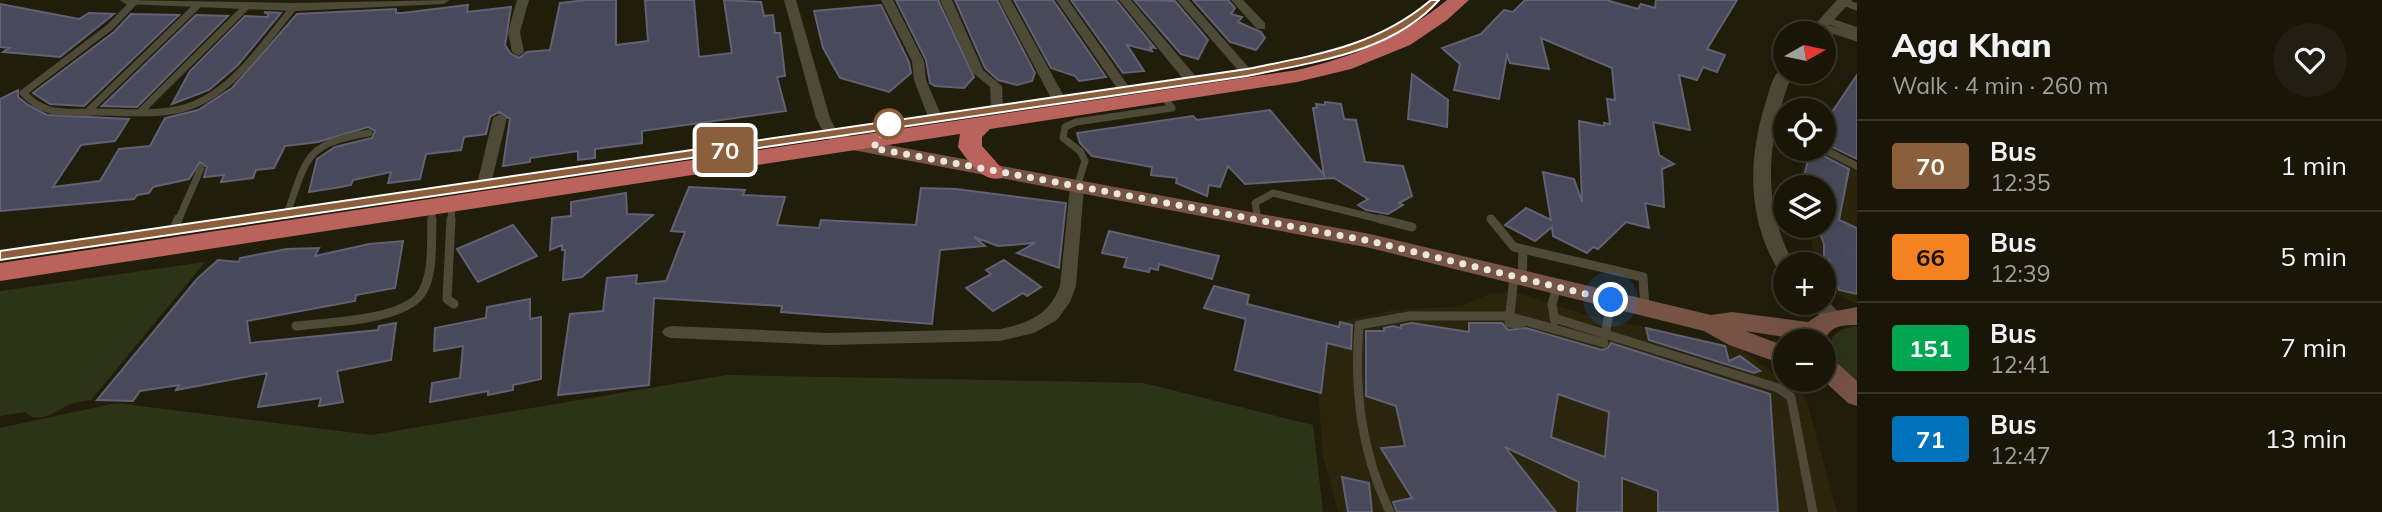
<!DOCTYPE html>
<html lang="en">
<head>
<meta charset="utf-8">
<style>
  :root { --surface:#191608; --page:#221f12; --text:#f1f3f6; --muted:#9f9f9c; --line:#373529 }
  body { margin:0; font-family:Mulish,sans-serif; background:var(--page); color:var(--text); height:100vh; display:flex; flex-direction:column; font-size:26px; white-space:nowrap }
  * { box-sizing:border-box; margin:0 }
  p { font-size:23px; color:var(--muted) }
  .icon { flex:none; width:38px; height:38px; fill:none; stroke:currentColor; stroke-width:2; stroke-linecap:round; stroke-linejoin:round }
  .map { position:relative; flex:1; overflow:hidden }
  .panel { display:flex; flex-direction:column; background:var(--surface); width:525px }
  .panel>* { flex:none }
  .badge { padding:0 14px; border-radius:5px; font-size:24px; line-height:46px }
  .needle { width:46px; rotate:81deg }
  .fabs { position:absolute; left:1773px; top:21px; display:grid; gap:14px }
  .fabs a { display:grid; place-items:center; width:63px; height:63px; border-radius:50%; background:var(--surface); box-shadow:0 7px 28px #0002,0 0 0 2px var(--line); font-size:35px }
  .you { position:absolute; width:35px; height:35px; margin:-18px; border:5px solid #fff; border-radius:50%; background:#1a73e8; box-shadow:0 0 0 10px #1a73e833 }
  .map>.badge { position:absolute; translate:-50% -50%; box-shadow:0 0 0 4px #fff }
  .round { display:grid; place-items:center; flex:none; width:74px; height:74px; border-radius:37px; background:var(--page) }
  .headline { display:flex; align-items:center; justify-content:space-between; height:119px; padding:0 35px }
  h1 { font-size:33px; font-weight:800; line-height:52px }
  ul { padding:0; list-style:none }
  li { display:flex; align-items:center; gap:21px; height:91px; padding:0 35px; border-top:2px solid var(--line) }
  li div { flex:1 }
  li b { display:block; font-size:26px }
  li em { font-style:normal }
  li .badge { min-width:77px; font-weight:700; text-align:center }
  main { display:flex; flex:1; min-height:0 }
  .map>svg:first-child { display:block }
  .built { fill:#2b250d }
  .green { fill:#2d3317 }
  .building { fill:#48495b; stroke:#606174; stroke-width:2; fill-rule:evenodd }
  .lines { fill:none; stroke-linecap:round; stroke-linejoin:round }
  .service-far1 { stroke:#4f4a38; stroke-width:7 }
  .service { stroke:#4f4a38; stroke-width:9 }
  .minor { fill:#4f4a38; fill-rule:evenodd }
  .tertiary { fill:#4f4a38; fill-rule:evenodd }
  .secondary { fill:#775346; fill-rule:evenodd }
  .trunk { fill:#ba635c; fill-rule:evenodd }
  .line { fill:#8b5e3c; stroke:#fff; stroke-width:2 }
  .walk { stroke:#e9e6db; stroke-width:7; stroke-dasharray:0 12.6 }
  .stop-dot { fill:#fff; stroke:#8b5e3c; stroke-width:3.5 }
</style>
</head>
<body>
<main>
<div class="map">
<svg width="1857" height="512" viewBox="0 0 1857 512">
  <rect width="100%" height="100%" fill="#211d0b"/>
  <path class="built" d="M1805,149H1824L1857,165V304L1833,292L1824,280V264H1817L1808,226H1824V187H1799Z
    M1513,292L1591,316L1738,347L1806,398L1837,512H1338L1323,456L1313,327L1395,310L1461,306L1489,294Z"/>
  <path class="green" d="M205,262L91,400C84,401 75,402 68,405C55,412 38,425 25,412L0,416V291Z
    M1857,326V383C1843,369 1829,358 1832,337L1842,329Z
    M727,375L1143,383L1313,425L1323,512H0V428L116,403L371,435Z"/>
  <path class="building" d="M587,0H616V45L648,41L645,0H694L699,57L732,53L724,0L761,2L764,16L773,15L775,33H780L785,76L777,77L786,111L642,131V143L595,149V158L578,160V151L530,158V162L503,166L510,119L499,112L490,117L486,134L464,137L461,150L426,154L420,179L388,183L391,172L353,180L351,185L341,187L309,192L317,159L335,147L372,138L375,131L368,127L318,142L285,146L274,168L256,170L253,178L221,182L224,175L204,177L207,167L200,162L189,179L153,187L149,193L137,195L134,199L0,211V99L18,90V97L28,105L47,115L129,119L115,141L81,145L53,187L100,181L119,149L150,146L165,118L198,110L232,88L297,14L396,9V13H402L468,5L467,12L511,7L505,45L511,54L519,58L527,52L550,50L560,3Z
    M896,0H938L974,77L964,88L935,86L930,83L926,60Z
    M955,0H997L1035,73L1032,81L1017,85L998,80L985,68Z
    M1014,0H1053L1106,77L1079,81L1075,76L1051,68Z
    M1071,0H1116L1155,48L1150,47L1152,51L1127,45L1144,71L1123,73Z
    M1134,0L1175,1L1208,40L1198,59L1181,54Z
    M1193,0H1228L1235,8L1231,14L1242,17L1238,22L1261,32L1265,38L1256,50L1230,42Z
    M1525,0H1606L1638,9L1641,4L1655,8L1656,0H1737L1707,49L1725,55L1717,72L1703,67L1697,80L1679,75L1690,130L1653,122L1659,155L1674,164L1662,169L1664,207L1645,203L1649,228L1626,222L1598,249L1593,247L1587,253L1553,236L1552,227L1535,241L1505,225L1526,208L1551,220L1543,172L1574,179L1582,202L1579,121L1604,126V123L1610,124L1607,99L1615,100L1612,68L1541,38L1549,69L1510,63L1507,55L1499,99L1454,90L1460,64L1442,48L1481,34L1504,10L1513,12Z
    M0,4L79,19L89,13L114,14L60,57L3,52L9,48L0,47Z
    M881,5L909,62L911,73L889,92L840,78L823,48L814,11Z
    M264,12L281,13L238,65L209,90L172,104L190,71L245,16L268,17V14Z
    M131,14L179,15L84,106L50,104L33,93L114,32Z
    M196,15L228,16L137,107L102,106Z
    M1412,74L1448,100L1447,127L1408,119Z
    M1857,75V159L1824,143V109L1832,112Z
    M1325,102L1341,104L1344,119L1356,120L1365,162L1403,166L1412,196L1399,203L1403,205L1388,214L1366,210L1358,205L1368,199L1334,178L1245,184L1228,166L1220,187L1209,185L1207,196L1176,183L1177,178L1151,175L1152,167L1092,156L1080,143L1077,133L1193,116L1197,120L1270,110L1324,175L1313,108H1317L1316,104L1325,105Z
    M1811,149H1817L1820,154L1849,169L1839,220L1857,228V294L1839,290L1829,260L1824,259V244L1817,226H1824V187L1803,180Z
    M689,187L745,190L743,195L785,197L777,225L819,228L821,220L916,225L921,188L956,189L1066,203L1059,268L1017,253L1035,243L998,246L974,237L985,246L940,250L932,324L781,312L782,306L654,298L649,385L558,395L570,314L603,311L607,278L637,275L636,284L666,281L685,232L671,231Z
    M626,193L627,214L653,215L582,277L563,280L565,250H562V245L550,250L552,218L571,216V202Z
    M513,225L537,256L478,282L457,249Z
    M1109,231L1219,256L1212,279L1159,264L1158,270L1150,268L1149,272L1124,267L1127,258L1102,253Z
    M403,241L395,288L356,295L355,301L247,321L250,343L378,330L379,326L396,323L391,360L337,371L343,402L319,406L321,398L258,407L267,373L176,390L179,385L140,391L133,401L97,400L197,279L218,260L239,262L240,258L287,249L319,248L315,256L369,244Z
    M1004,260L1041,287L1027,296L1023,293L993,311L966,288L991,274L986,270Z
    M1214,286L1249,295L1247,304L1339,327L1340,322L1352,325L1351,349L1327,343L1321,393L1235,370L1246,319L1204,308Z
    M530,299V319L541,317V379L513,385V390L488,395V391L430,402L432,383L460,378L463,346L434,351L435,328L486,318L487,307Z
    M1412,323L1469,332V323H1502L1508,330L1526,328L1602,350L1608,348L1611,343L1770,394L1778,512H1658V491L1622,478V512H1577L1579,482L1505,447L1556,512H1397L1393,502L1412,498L1381,448L1405,446L1396,406L1366,396V331H1384V328L1393,326L1401,328V325ZM1558,394L1609,412L1605,457L1551,437Z
    M1646,328L1725,346L1729,361L1740,356L1760,371L1754,373L1649,340Z
    M1342,477L1369,483L1372,512H1348Z"/>
  <g class="lines">
    <path class="service-far1" d="M135,1L110,27L23,93C46,117 66,112 96,112C123,112 150,115 176,110C229,100 262,45 294,7
      M1843,2L1857,7
      M1826,20L1857,31
      M1820,26L1857,38
      M87,112L198,5
      M140,112L246,7
      M1769,124L1785,131
      M1823,149L1857,166
      M1077,187L1085,161L1080,151L1063,138L1065,127L1076,122L1172,108L1164,97
      M288,211C307,156 307,143 369,133
      M1258,219L1255,203L1273,193L1387,221
      M178,221L201,168
      M432,221V208
      M451,221L452,205"/>
    <path class="service" d="M451,219L447,299L454,304
      M1380,219L1412,227
      M1491,219L1514,247L1643,277L1645,309
      M174,229L178,219
      M1514,276L1509,323L1521,324
      M1522,278L1523,250
      M1554,318L1778,388L1791,397L1813,512
      M1555,321L1552,304L1557,287
      M296,326C327,322 402,321 421,294C434,276 431,241 432,219
      M1605,336L1611,301
      M1390,512C1361,452 1354,391 1359,325L1409,316H1508L1604,343"/>
    <path class="minor" d="M517,0H529L520,32L524,52L518,56L512,52L508,32Z
      M784,0H796L830,118L838,134L836,137H826L816,118Z
      M881,0H893L924,61L926,80L942,117L940,120H930L928,117L914,80L912,61Z
      M940,0H952L983,70L1002,86L1003,111H993L991,108L990,87L972,72Z
      M999,0H1011L1066,100L1064,103L1059,104L1052,100Z
      M1056,0H1068L1132,91L1131,94H1121Z
      M1119,0H1131L1198,79V85H1188Z
      M1177,0H1189L1251,70V76H1243Z
      M1231,0H1243L1265,23V29H1257Z
      M500,114L507,118L491,184L484,188L477,184L493,118Z
      M1077,182L1084,187L1076,286L1070,302L1057,320L1034,333L1000,341L829,345L671,338L665,336L662,332L665,328L671,326L829,333L1000,329C1029,323 1049,315 1060,286L1070,187Z"/>
    <path class="tertiary" d="M119,0L294,3L450,0L443,4L294,11L126,4Z
      M1837,0H1852L1822,33H1807Z
      M1785,67V72H1793C1767,136 1760,203 1794,264H1785V272L1778,270C1746,216 1748,156 1767,98C1770,88 1774,70 1785,67Z
      M1824,297L1844,318L1841,323H1827L1808,303H1824Z"/>
    <path class="secondary" d="M831,128L855,139L1370,234L1711,315L1732,312L1808,322L1820,314L1857,307V325C1840,325 1829,326 1824,343L1745,331L1785,346V365L1729,345L1704,331L1370,248L842,148L821,134Z
      M1824,356L1833,359L1857,381V406L1848,403L1823,380Z"/>
    <path class="trunk" d="M1447,0H1469L1447,20L1410,45L1351,69L1297,82L990,129L982,137V146L1006,173L1002,178C983,183 969,162 958,147L960,134L0,281V263L1297,70C1354,57 1402,37 1447,0Z"/>
  </g>
  <path class="line" d="M1431,0H1439C1392,53 1313,62 1247,76L0,260V251L1247,69C1316,55 1377,46 1431,0Z"/>
  <g class="lines">
    <path class="walk" d="M889,124L873,148L1370,241L1611,300"/>
  </g>
  <circle class="stop-dot" cx="889" cy="124" r="14"/>
</svg>
<div class="fabs">
<a><svg class="needle" viewBox="-14 -14 28 28"><path d="M0-13l5 13h-10z" fill="#e53935"/><path d="M0 13l5-13h-10z" fill="#9f9f9c"/></svg></a>
<a><svg class="icon" aria-label="locate" viewBox="0 0 24 24"><circle cx="12" cy="12" r="6"/><path d="M12 2v4M12 18v4M2 12h4M18 12h4"/></svg></a>
<a><svg class="icon" aria-label="layers" viewBox="0 0 24 24"><path d="M12 4l9 5-9 5-9-5zM3 14l9 5 9-5"/></svg></a>
<a>+</a>
<a>−</a>
</div>
<div class="you" style="left:1611px;top:300px"></div>
<b class="badge" style="left:725px;top:150px;background:#8b5e3c;color:#fff">70</b>
</div>
<section class="panel">
<div class="headline"><div><h1>Aga Khan</h1><p>Walk · 4 min · 260 m</p></div><a class="round"><svg class="icon" aria-label="heart" viewBox="0 0 24 24"><path d="M12 20l-8-8c-3-5 5-10 8-4 3-6 11-1 8 4z"/></svg></a></div>
<ul>
<li><span class="badge" style="background:#8b5e3c;color:#fff">70</span><div><b>Bus</b><p>12:35</p></div><em>1 min</em></li>
<li><span class="badge" style="background:#f58220;color:#111">66</span><div><b>Bus</b><p>12:39</p></div><em>5 min</em></li>
<li><span class="badge" style="background:#00a651;color:#fff">151</span><div><b>Bus</b><p>12:41</p></div><em>7 min</em></li>
<li><span class="badge" style="background:#0072bc;color:#fff">71</span><div><b>Bus</b><p>12:47</p></div><em>13 min</em></li>
</ul>
</section>
</main>
</body>
</html>
